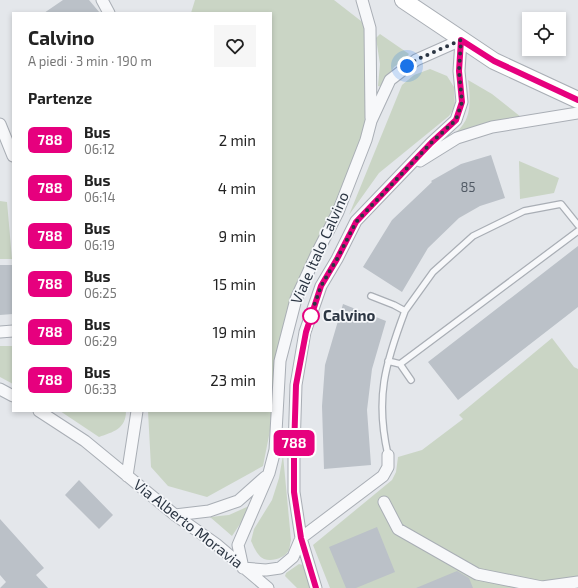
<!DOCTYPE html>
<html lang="it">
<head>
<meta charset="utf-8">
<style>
  :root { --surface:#fff; --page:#f6f6f6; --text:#222; --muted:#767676 }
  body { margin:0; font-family:"Exo 2",sans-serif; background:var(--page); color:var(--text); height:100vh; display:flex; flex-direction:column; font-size:15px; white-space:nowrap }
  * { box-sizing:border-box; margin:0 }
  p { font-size:13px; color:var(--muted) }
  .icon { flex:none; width:22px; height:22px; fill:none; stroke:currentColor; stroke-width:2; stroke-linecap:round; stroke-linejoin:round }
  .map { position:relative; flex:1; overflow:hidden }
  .details { position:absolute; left:12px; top:12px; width:260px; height:400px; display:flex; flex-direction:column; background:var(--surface); border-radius:0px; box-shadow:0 2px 6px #0003 }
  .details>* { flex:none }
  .badge { padding:0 8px; border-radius:6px; font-size:14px; line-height:26px }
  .fabs { position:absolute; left:522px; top:12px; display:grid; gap:8px }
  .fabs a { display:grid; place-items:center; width:44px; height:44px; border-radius:0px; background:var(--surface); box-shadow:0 2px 6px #0003; font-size:20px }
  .you { position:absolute; width:20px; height:20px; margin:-10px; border:3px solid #fff; border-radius:50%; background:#1a73e8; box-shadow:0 0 0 6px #1a73e833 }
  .map>.badge { position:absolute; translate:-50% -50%; box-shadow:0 0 0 2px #fff }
  h2 { padding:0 16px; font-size:15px; line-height:36px }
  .round { display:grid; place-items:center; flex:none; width:42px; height:42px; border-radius:0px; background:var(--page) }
  .headline { display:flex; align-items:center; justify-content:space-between; height:68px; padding:0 16px }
  h1 { font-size:19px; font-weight:700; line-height:30px }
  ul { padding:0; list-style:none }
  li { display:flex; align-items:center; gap:12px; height:48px; padding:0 16px }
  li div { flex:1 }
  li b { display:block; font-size:15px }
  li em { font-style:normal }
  li .badge { min-width:44px; font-weight:700; text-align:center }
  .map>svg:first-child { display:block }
  .green { fill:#cad5c5 }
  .building { fill:#bbc1c8 }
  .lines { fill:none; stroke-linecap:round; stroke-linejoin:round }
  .lane-casing { stroke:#a9aeb5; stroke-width:8 }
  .street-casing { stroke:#a9aeb5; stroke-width:13 }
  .secondary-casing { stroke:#a9aeb5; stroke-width:18 }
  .lane { stroke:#f7f8fa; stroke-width:5.5 }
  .street { stroke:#f7f8fa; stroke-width:11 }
  .secondary { stroke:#fff; stroke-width:16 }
  .line-casing { stroke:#fff; stroke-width:9 }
  .line { stroke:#e6007e; stroke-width:6 }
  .walk { stroke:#2c3643; stroke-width:4; stroke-dasharray:0 7.2 }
  .stop-dot { fill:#fff; stroke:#e6007e; stroke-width:2 }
  .labels { text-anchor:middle; stroke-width:3.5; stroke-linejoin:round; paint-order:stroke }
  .number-label { font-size:13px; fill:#505964 }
  .street-label { font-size:15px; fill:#2c3643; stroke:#f4f6f9 }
  .stop-label { font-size:15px; font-weight:bold; fill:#2c3643; stroke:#f4f6f9; text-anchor:start }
</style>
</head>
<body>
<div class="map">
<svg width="578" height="588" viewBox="0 0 578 588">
  <rect width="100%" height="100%" fill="#e4e7eb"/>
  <path class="green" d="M195,0H334L370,28L366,140L296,299L263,466L207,497L168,486L151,467L148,411H271V13H191Z
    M380,34L409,54L405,59L394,67L382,87L378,86L380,64L376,38Z
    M430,69L447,76L454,87L455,107L449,116L379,173L349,215L402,85L414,75Z
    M468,80L492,94L521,117L482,125L444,139C450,135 458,132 462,126C472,114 470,95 468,80Z
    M519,161L559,178L554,193L520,199Z
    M0,201L7,202L12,259H0Z
    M552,338L574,367L578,369V588H330L313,545L392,480L396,472L398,457L422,450L463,419L459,415Z
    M0,346H13V384L0,377Z
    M60,411H126C126,429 113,432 99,437Z
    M283,455L291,540C290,543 290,547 289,550C285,558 272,562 264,559C257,556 254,547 251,541L254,529L272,500L279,478Z
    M249,506L248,512L232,536L210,517L229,515Z
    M299,564L303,565L310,588H297L285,576L286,573Z"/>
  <path class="building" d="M63,0H89L100,13H44Z
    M491,155L505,198L480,206L459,218L428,248L402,292L363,267L392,220L432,182L431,181L461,164Z
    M578,246V307L458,400L428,362Z
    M0,265H13V314L0,315Z
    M343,304L386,321L372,369L367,410L371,465L324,469L322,406L325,365Z
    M79,480L113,515L99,529L65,495Z
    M0,519L44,568L36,575L48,588H0L6,582L0,575Z
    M377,527L395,572L356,588H346L329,547Z
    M457,571L469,578L473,588H416Z"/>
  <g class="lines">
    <defs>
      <path id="lane" d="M371,296L394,305L405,311C385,364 375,398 388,455
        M405,311L433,272L473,236L524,211L561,204L578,225
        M388,361L400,364L578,231
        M400,364L411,380"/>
      <path id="street" d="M102,0L109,13
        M362,0L370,28L371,118
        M0,124L13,156
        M420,161L457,138L492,127L578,113
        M0,332L13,331
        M0,389L13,396
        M39,411L85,441L175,515L216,544L268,588
        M127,476L137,411
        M384,502L398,529L477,574L542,587L578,582
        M175,515L209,511L238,501L265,477
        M243,568L238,545L269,473L275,450L280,361L296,299L317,253L338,212L366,140L371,121L390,80L416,60L461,40L459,71L462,102L456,120L431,143L356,221L337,259L321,286L305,332L296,385L294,450V492L301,538L316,588
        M243,568L266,570L280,568L293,557L301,538L383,476L388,467V455"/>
      <path id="secondary" d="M403,0L494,61L578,100"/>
    </defs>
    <use href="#lane" class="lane-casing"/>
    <use href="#street" class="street-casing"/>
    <use href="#secondary" class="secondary-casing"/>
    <use href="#lane" class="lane"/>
    <use href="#street" class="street"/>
    <use href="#secondary" class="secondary"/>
  </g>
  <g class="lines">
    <defs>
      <path id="line" d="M316,588L301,538L294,492V450L296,385L306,332L321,286L337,259L356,222L431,143L456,120L462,102L459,71L461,40L494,61L578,100"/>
    </defs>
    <use href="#line" class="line-casing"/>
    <use href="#line" class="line"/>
    <path class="walk" d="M311,316L309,320L321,286L337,259L356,222L431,143L456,120L462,102L459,71L461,40L416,60L407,66"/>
  </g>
  <circle class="stop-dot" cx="311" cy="316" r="8"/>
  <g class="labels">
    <g class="number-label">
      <text x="468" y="192">85</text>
    </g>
    <g class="street-label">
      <text transform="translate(320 248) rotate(-66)" y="5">Viale Italo Calvino</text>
      <text transform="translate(188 524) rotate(38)" y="5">Via Alberto Moravia</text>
    </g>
    <g class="stop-label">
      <text x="323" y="321">Calvino</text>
    </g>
  </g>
</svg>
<div class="fabs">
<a><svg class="icon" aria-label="locate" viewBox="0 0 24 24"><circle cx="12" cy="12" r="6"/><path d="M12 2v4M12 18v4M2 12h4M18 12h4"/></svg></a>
</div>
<div class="you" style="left:407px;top:66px"></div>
<b class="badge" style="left:294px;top:443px;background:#e6007e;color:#fff">788</b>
<section class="details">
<div class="headline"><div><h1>Calvino</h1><p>A piedi · 3 min · 190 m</p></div><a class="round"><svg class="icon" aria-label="heart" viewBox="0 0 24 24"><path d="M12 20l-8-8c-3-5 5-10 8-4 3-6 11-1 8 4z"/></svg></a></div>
<h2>Partenze</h2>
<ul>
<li><span class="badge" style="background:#e6007e;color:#fff">788</span><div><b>Bus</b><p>06:12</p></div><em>2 min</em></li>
<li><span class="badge" style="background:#e6007e;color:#fff">788</span><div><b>Bus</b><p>06:14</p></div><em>4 min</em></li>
<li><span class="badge" style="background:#e6007e;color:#fff">788</span><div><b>Bus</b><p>06:19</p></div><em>9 min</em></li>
<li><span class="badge" style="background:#e6007e;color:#fff">788</span><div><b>Bus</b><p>06:25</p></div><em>15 min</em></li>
<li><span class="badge" style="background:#e6007e;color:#fff">788</span><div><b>Bus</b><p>06:29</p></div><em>19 min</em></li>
<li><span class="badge" style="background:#e6007e;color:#fff">788</span><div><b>Bus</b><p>06:33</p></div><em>23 min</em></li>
</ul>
</section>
</div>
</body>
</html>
